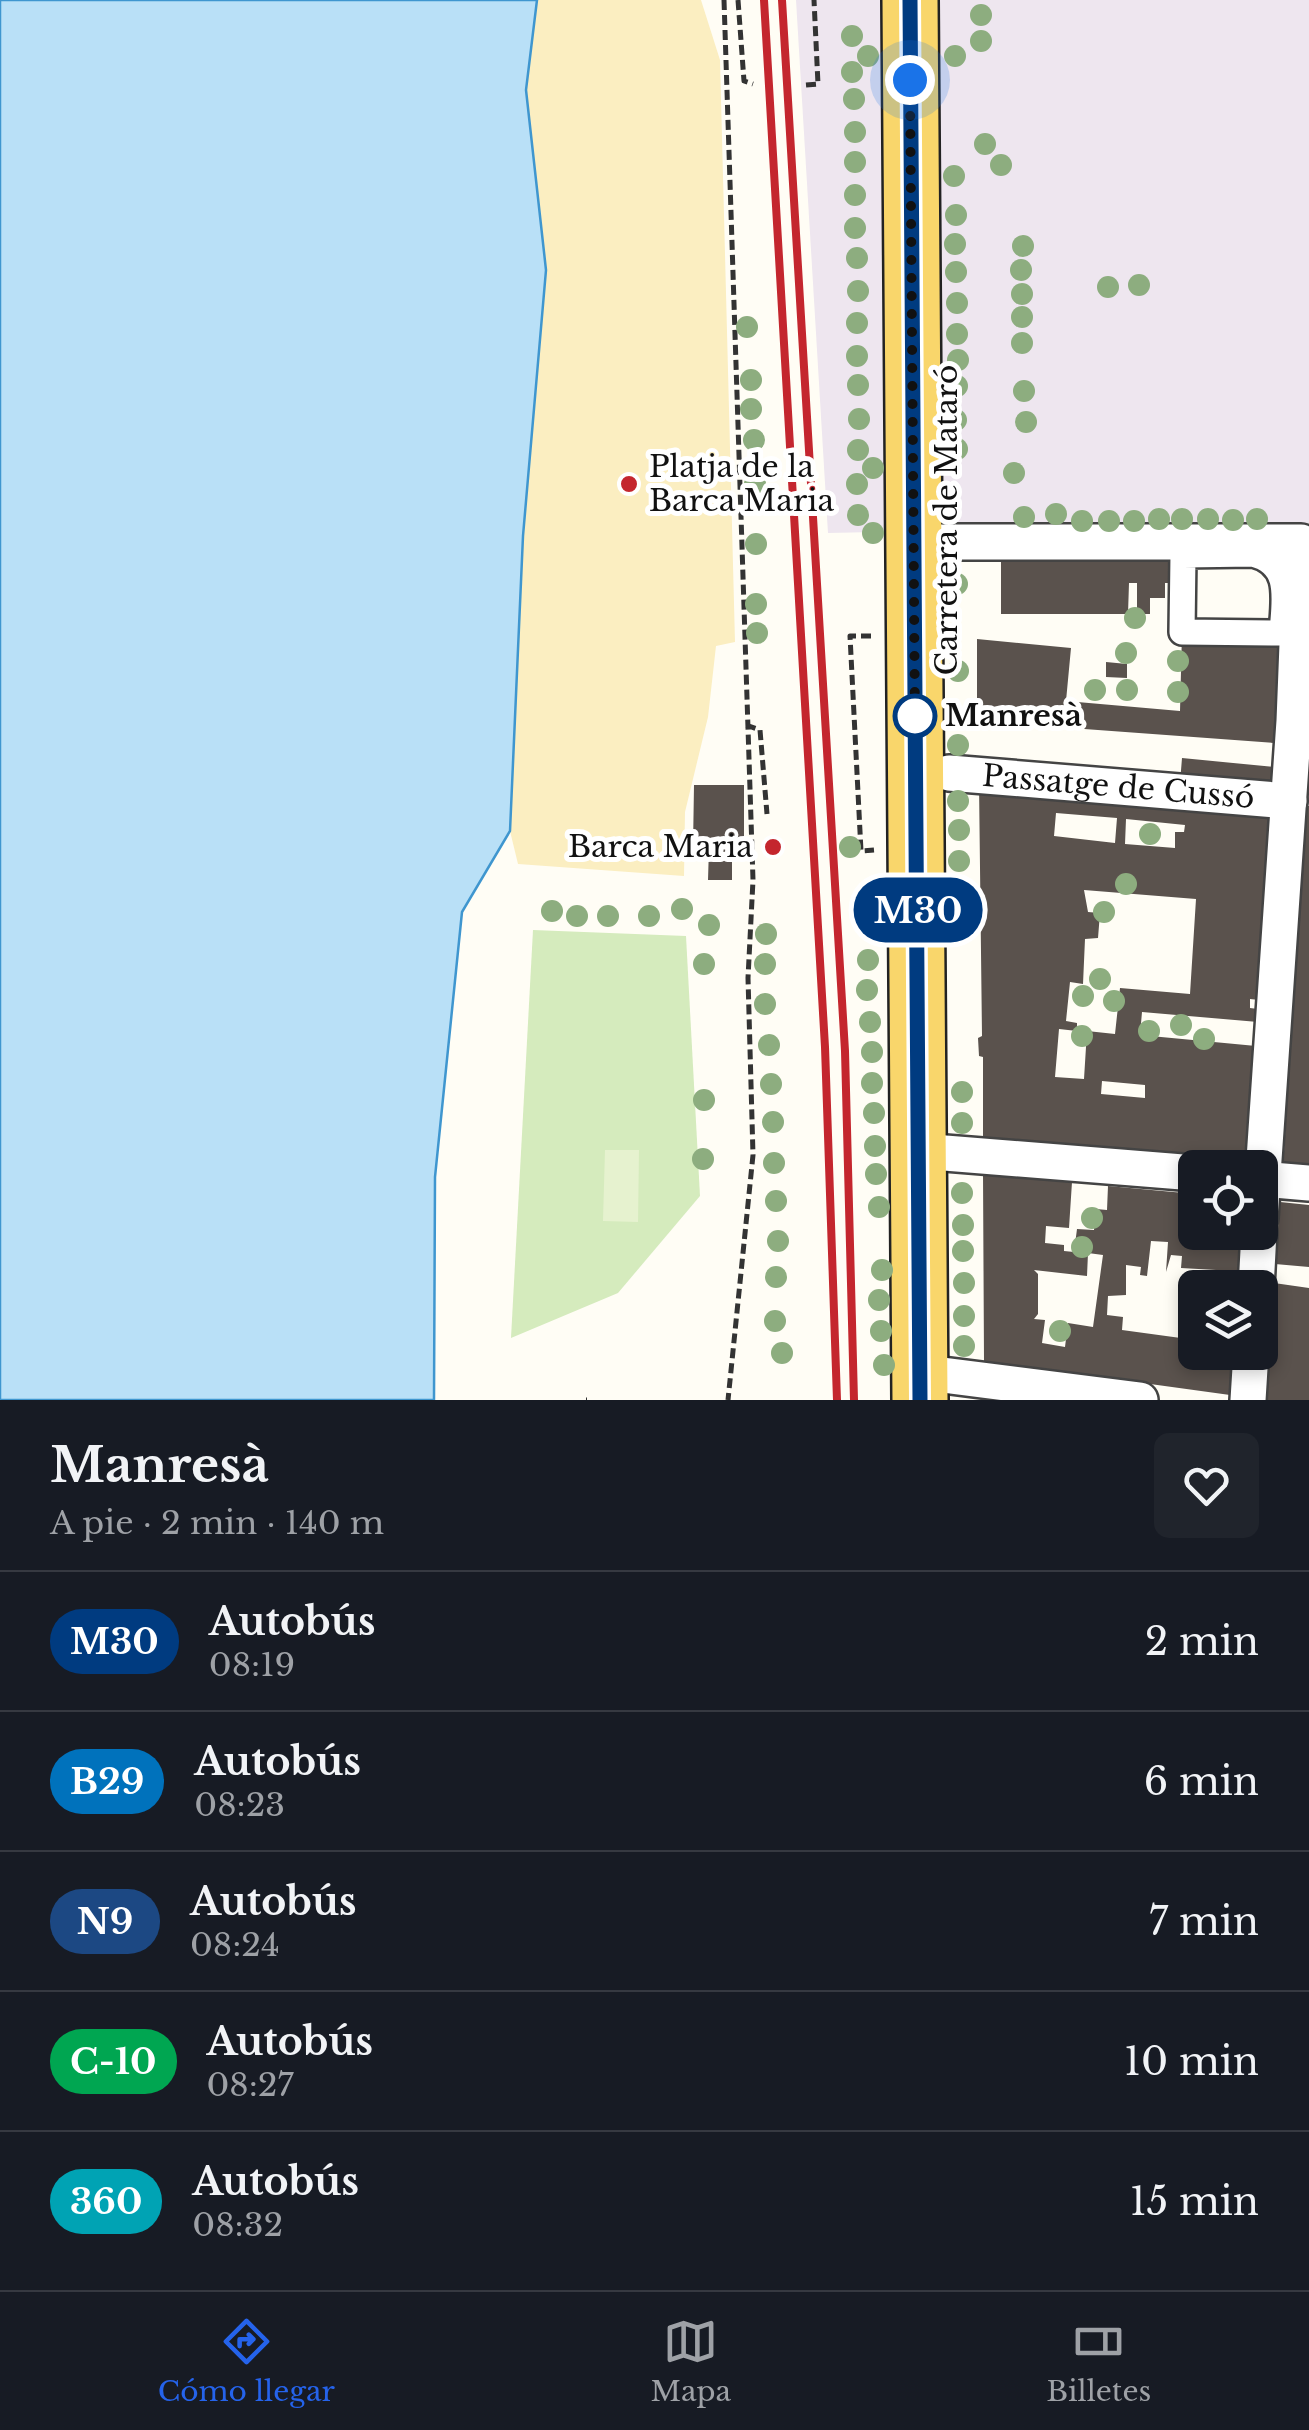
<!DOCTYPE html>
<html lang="es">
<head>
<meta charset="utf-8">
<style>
  :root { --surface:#171b24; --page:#20242c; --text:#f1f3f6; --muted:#9ea1a6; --line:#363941; --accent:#2563eb }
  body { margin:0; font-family:"Libre Baskerville",serif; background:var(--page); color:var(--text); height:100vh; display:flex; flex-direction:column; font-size:38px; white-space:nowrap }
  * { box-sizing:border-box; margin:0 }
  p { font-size:32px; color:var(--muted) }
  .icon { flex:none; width:55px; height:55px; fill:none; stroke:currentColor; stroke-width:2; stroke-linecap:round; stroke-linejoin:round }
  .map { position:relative; height:1400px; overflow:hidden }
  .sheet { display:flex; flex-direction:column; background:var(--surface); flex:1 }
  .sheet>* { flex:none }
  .badge { padding:0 20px; border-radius:32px; font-size:35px; line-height:65px }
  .controls { position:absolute; left:1178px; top:1150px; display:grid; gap:20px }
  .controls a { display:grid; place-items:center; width:100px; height:100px; border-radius:15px; background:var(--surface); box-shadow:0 5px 15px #0003; font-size:50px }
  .you { position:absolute; width:50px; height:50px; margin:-25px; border:8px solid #fff; border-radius:50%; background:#1a73e8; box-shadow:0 0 0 15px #1a73e833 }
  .map>.badge { position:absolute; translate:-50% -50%; box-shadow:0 0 0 5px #fff }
  .round { display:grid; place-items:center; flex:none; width:105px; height:105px; border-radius:15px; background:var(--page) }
  .summary { display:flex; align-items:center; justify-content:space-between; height:170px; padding:0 50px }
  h1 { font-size:48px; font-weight:800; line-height:75px }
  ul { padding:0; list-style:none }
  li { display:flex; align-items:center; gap:30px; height:140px; padding:0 50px; border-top:2px solid var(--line) }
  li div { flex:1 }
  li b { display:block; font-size:38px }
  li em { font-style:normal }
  li .badge { min-width:110px; font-weight:700; text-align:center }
  .tabs { display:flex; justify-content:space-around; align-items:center; height:140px; border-top:2px solid var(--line); background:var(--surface); font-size:28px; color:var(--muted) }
  .tabs a { display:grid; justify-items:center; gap:5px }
  .tabs .selected { color:var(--accent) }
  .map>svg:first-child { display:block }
  .industrial { fill:#eee6ef }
  .green { fill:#d5ebbd }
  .sand { fill:#fbeec1 }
  .pitch { fill:#e6f2cf }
  .water { fill:#b9e0f7; stroke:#3f96cf; stroke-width:2.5 }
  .building { fill:#5a524d; fill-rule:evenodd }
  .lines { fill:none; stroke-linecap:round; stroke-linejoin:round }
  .pedestrian-casing { stroke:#444; stroke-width:30 }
  .minor-casing { stroke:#444; stroke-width:40 }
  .primary-casing { stroke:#222; stroke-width:60 }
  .path { stroke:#333; stroke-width:5; stroke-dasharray:10 5; stroke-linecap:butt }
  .pedestrian { stroke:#fff; stroke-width:25 }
  .minor { stroke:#fff; stroke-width:35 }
  .primary { stroke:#f9d66b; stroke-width:55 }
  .rail { stroke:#c4262e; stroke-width:8 }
  .tree { fill:#8dad7f }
  .line-casing { stroke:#fff; stroke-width:22 }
  .line { stroke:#003b80; stroke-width:15 }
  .walk { stroke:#111; stroke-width:10; stroke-dasharray:0 18 }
  .poi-dot { fill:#c4262e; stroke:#fff; stroke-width:4 }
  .stop-dot { fill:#fff; stroke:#003b80; stroke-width:5 }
  .labels { text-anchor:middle; stroke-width:10; stroke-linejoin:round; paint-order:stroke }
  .poi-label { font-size:30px; fill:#111; stroke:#fff; text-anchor:start }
  .street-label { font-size:30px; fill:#111; stroke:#fff }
  .stop-label { font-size:30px; font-weight:bold; fill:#111; stroke:#fff; text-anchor:start }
</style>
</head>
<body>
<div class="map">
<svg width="1309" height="1400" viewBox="0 0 1309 1400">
  <rect width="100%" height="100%" fill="#fffdf5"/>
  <path class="industrial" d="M796,0H1309V523L828,533Z"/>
  <path class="green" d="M533,930L686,936L700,1196L618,1293L511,1338Z"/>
  <path class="sand" d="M537,0H701L720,60L735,642L716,646L708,717L685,812L684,876L518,864L510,831L523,536L546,270L526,90Z"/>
  <path class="pitch" d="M605,1150H639L638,1222L603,1221Z"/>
  <path class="water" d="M0,0H537L526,90L546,270L523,536L510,831L462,912L435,1177L434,1400H0Z"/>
  <path class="building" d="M1183,555L1182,583H1165V598H1150V614H1137V583H1129L1128,614H1001V557Z
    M1182,632L1282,633L1275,743L977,721V639L1071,648L1066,701L1180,711Z
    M1106,662L1127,664V678L1106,677Z
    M1182,758L1274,767L1272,790L1180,783Z
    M979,783L1272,808L1259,1000L1250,999V1008L1258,1009V1022L1142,1012L1140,1035L1256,1046L1248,1163L983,1137V1057L979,1056L978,1038L982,1036ZM1056,813L1117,818L1115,843L1054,836ZM1126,819L1185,825L1184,832H1175V848L1125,844ZM1084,890L1196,899L1190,994L1120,988L1115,1034L1087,1031L1084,1079L1055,1077L1059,1029L1077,1031V1023L1066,1021L1070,982L1083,984L1085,939L1098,938L1100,913L1088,912ZM1102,1081L1145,1085V1098L1101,1094Z
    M694,785H744V843H720V849L732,850V880H708L709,847H693Z
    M1306,806H1309V1169L1283,1167Z
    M983,1173L1072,1182L1069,1228L1046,1226L1045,1243L1064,1245V1251L1074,1252L1077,1229L1094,1230L1096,1209L1107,1210L1108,1186L1195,1194V1232H1243L1239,1288H1213L1216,1270L1181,1268L1182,1256L1171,1255L1166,1272L1168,1242L1151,1241L1147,1276L1140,1275L1141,1267L1126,1265V1295L1108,1296L1107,1315L1123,1317L1122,1330L1188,1339L1189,1318L1195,1319V1352H1234L1230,1395L984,1361ZM1088,1253L1103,1255L1093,1327L1068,1323L1065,1347L1042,1343L1045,1320L1034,1319L1038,1314V1274L1034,1270L1087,1276Z
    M1280,1202L1309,1205V1267L1275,1264Z
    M1274,1283L1309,1288V1400H1266Z"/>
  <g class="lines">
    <defs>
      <path id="pedestrian" d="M1253,554C1293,564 1284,601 1282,633L1182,632L1183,555Z"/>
      <g id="minor">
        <path d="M912,542H1301L1294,721L1260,1218"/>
        <path id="s1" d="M949,773L1289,801"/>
        <path d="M920,1151L1195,1173"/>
        <path d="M1260,1179L1309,1183"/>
        <path d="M1256,1288L1259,1232"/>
        <path d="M919,1372L1140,1400"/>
        <path d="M1248,1400L1251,1352"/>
      </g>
      <path id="primary" d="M910,0L920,1400"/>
    </defs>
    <use href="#pedestrian" class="pedestrian-casing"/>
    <use href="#minor" class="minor-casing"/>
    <use href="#primary" class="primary-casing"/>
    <path class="path" d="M724,0L753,880L748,978L753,1155L728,1400
      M738,0L744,81L753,84
      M806,85L818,84L814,0
      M871,636H850L861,851L874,850
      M746,725L760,730L767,814
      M586,1400H587"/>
    <use href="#pedestrian" class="pedestrian"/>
    <use href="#minor" class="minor"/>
    <use href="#primary" class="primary"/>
    <path class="rail" d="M764,0L825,1047L837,1400
      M782,0L845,1051L854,1400"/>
  </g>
  <g class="tree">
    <circle cx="981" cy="15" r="11"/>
    <circle cx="852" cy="36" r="11"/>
    <circle cx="981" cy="41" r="11"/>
    <circle cx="868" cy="56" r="11"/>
    <circle cx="955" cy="56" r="11"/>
    <circle cx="852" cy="72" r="11"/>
    <circle cx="854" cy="99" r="11"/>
    <circle cx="855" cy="132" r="11"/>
    <circle cx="985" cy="144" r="11"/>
    <circle cx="855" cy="162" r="11"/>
    <circle cx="1001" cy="165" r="11"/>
    <circle cx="954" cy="176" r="11"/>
    <circle cx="855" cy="195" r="11"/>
    <circle cx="956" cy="215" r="11"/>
    <circle cx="855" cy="228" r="11"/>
    <circle cx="955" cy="244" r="11"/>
    <circle cx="1023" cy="246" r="11"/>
    <circle cx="857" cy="258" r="11"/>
    <circle cx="1021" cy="270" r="11"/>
    <circle cx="956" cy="272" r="11"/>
    <circle cx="1139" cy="285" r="11"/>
    <circle cx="1108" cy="287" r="11"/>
    <circle cx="858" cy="291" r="11"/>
    <circle cx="1022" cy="294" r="11"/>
    <circle cx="957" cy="303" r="11"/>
    <circle cx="1022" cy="317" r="11"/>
    <circle cx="857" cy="323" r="11"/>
    <circle cx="747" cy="327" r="11"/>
    <circle cx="957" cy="334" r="11"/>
    <circle cx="1022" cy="343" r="11"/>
    <circle cx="857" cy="356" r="11"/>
    <circle cx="958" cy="360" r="11"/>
    <circle cx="751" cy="380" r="11"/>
    <circle cx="858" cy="385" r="11"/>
    <circle cx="957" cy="386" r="11"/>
    <circle cx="1024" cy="391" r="11"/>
    <circle cx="751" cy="409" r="11"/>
    <circle cx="859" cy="419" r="11"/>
    <circle cx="956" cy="420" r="11"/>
    <circle cx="1026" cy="422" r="11"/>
    <circle cx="754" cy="440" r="11"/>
    <circle cx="957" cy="449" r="11"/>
    <circle cx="858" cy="450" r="11"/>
    <circle cx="873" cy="468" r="11"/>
    <circle cx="1014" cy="473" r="11"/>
    <circle cx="755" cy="484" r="11"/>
    <circle cx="857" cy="484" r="11"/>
    <circle cx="1056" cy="514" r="11"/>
    <circle cx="858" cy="515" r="11"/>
    <circle cx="1024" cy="517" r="11"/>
    <circle cx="1159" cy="519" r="11"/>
    <circle cx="1182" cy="519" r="11"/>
    <circle cx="1208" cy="519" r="11"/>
    <circle cx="1257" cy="519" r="11"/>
    <circle cx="1233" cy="520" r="11"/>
    <circle cx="1082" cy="521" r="11"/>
    <circle cx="1109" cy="521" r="11"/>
    <circle cx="1134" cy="521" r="11"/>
    <circle cx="873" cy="533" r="11"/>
    <circle cx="756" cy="544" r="11"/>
    <circle cx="957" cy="584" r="11"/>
    <circle cx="756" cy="604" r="11"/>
    <circle cx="1135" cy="618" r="11"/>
    <circle cx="757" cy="633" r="11"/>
    <circle cx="1126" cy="653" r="11"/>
    <circle cx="1178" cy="661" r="11"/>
    <circle cx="958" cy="671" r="11"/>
    <circle cx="1095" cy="690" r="11"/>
    <circle cx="1127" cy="690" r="11"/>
    <circle cx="1178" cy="692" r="11"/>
    <circle cx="958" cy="745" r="11"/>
    <circle cx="958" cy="801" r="11"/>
    <circle cx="959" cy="830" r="11"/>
    <circle cx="1150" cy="834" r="11"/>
    <circle cx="850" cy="847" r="11"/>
    <circle cx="959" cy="861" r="11"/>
    <circle cx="1126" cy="884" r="11"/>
    <circle cx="682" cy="909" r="11"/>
    <circle cx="552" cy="911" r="11"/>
    <circle cx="1104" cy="912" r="11"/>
    <circle cx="577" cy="916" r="11"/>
    <circle cx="608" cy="916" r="11"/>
    <circle cx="649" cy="916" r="11"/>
    <circle cx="709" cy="925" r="11"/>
    <circle cx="960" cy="932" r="11"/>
    <circle cx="766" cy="934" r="11"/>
    <circle cx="868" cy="960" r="11"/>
    <circle cx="704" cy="964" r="11"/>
    <circle cx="765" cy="964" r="11"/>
    <circle cx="1100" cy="979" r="11"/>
    <circle cx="867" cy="990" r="11"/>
    <circle cx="1083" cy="996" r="11"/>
    <circle cx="1114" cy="1001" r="11"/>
    <circle cx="765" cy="1004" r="11"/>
    <circle cx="870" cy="1022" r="11"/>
    <circle cx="1181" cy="1025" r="11"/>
    <circle cx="1149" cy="1031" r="11"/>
    <circle cx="1082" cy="1036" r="11"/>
    <circle cx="1204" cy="1039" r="11"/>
    <circle cx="769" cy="1045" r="11"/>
    <circle cx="872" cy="1052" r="11"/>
    <circle cx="872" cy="1083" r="11"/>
    <circle cx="771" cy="1084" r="11"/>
    <circle cx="962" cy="1092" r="11"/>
    <circle cx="704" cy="1100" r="11"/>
    <circle cx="874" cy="1113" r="11"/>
    <circle cx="773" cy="1122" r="11"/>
    <circle cx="962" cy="1123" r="11"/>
    <circle cx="875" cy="1146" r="11"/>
    <circle cx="703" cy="1159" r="11"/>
    <circle cx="774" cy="1163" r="11"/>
    <circle cx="876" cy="1174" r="11"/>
    <circle cx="962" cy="1193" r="11"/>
    <circle cx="776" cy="1201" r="11"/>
    <circle cx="879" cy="1207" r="11"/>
    <circle cx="1092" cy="1218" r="11"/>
    <circle cx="963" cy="1225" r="11"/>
    <circle cx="778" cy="1241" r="11"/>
    <circle cx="1082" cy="1247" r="11"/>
    <circle cx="963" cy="1251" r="11"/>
    <circle cx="882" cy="1270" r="11"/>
    <circle cx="776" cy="1277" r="11"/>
    <circle cx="964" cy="1283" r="11"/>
    <circle cx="879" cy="1300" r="11"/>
    <circle cx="964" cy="1316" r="11"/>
    <circle cx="775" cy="1321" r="11"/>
    <circle cx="881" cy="1331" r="11"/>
    <circle cx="1060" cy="1331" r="11"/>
    <circle cx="964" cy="1346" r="11"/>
    <circle cx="782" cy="1353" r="11"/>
    <circle cx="884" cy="1365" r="11"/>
  </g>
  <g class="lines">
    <defs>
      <path id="line" d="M910,0L920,1400"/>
    </defs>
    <use href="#line" class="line-casing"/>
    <use href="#line" class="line"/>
    <path class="walk" d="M910,80L915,723V716"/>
  </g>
  <g class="poi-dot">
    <circle cx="629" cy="484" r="10"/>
    <circle cx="773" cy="847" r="10"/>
  </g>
  <circle class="stop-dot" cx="915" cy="716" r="20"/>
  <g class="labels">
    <g class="poi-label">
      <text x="649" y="477">Platja de la<tspan x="649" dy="34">Barca Maria</tspan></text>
      <text x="753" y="857" text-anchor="end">Barca Maria</text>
    </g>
    <g class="street-label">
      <text transform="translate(947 520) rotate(-90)" y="10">Carretera de Mataró</text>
      <text dy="10" stroke="none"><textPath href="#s1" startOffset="170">Passatge de Cussó</textPath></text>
    </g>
    <g class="stop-label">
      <text x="945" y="726">Manresà</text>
    </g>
  </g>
</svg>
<div class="controls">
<a><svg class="icon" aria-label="locate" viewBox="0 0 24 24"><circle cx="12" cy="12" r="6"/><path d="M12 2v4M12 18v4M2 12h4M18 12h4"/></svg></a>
<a><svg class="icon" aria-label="layers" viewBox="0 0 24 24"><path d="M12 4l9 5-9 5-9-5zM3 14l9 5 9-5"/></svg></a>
</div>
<div class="you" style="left:910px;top:80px"></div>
<b class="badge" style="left:918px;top:910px;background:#003b80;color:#fff">M30</b>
</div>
<section class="sheet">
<div class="summary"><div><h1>Manresà</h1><p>A pie · 2 min · 140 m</p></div><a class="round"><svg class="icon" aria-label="heart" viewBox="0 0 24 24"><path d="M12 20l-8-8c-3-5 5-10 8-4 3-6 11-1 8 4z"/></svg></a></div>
<ul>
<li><span class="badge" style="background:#003b80;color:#fff">M30</span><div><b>Autobús</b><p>08:19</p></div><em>2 min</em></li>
<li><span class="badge" style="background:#0072bc;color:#fff">B29</span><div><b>Autobús</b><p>08:23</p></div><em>6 min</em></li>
<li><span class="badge" style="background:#1c4883;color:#fff">N9</span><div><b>Autobús</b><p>08:24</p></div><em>7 min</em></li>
<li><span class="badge" style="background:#00a651;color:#fff">C-10</span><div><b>Autobús</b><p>08:27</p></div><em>10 min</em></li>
<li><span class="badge" style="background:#00a3b4;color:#fff">360</span><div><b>Autobús</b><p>08:32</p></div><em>15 min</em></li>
</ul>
</section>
<nav class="tabs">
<a class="selected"><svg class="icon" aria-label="directions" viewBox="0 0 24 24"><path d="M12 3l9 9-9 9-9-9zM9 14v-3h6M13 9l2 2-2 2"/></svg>Cómo llegar</a>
<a><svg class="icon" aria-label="map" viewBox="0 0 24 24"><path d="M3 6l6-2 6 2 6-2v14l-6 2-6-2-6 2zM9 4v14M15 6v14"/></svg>Mapa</a>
<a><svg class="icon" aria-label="tickets" viewBox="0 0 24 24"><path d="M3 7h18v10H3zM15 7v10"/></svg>Billetes</a>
</nav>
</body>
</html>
